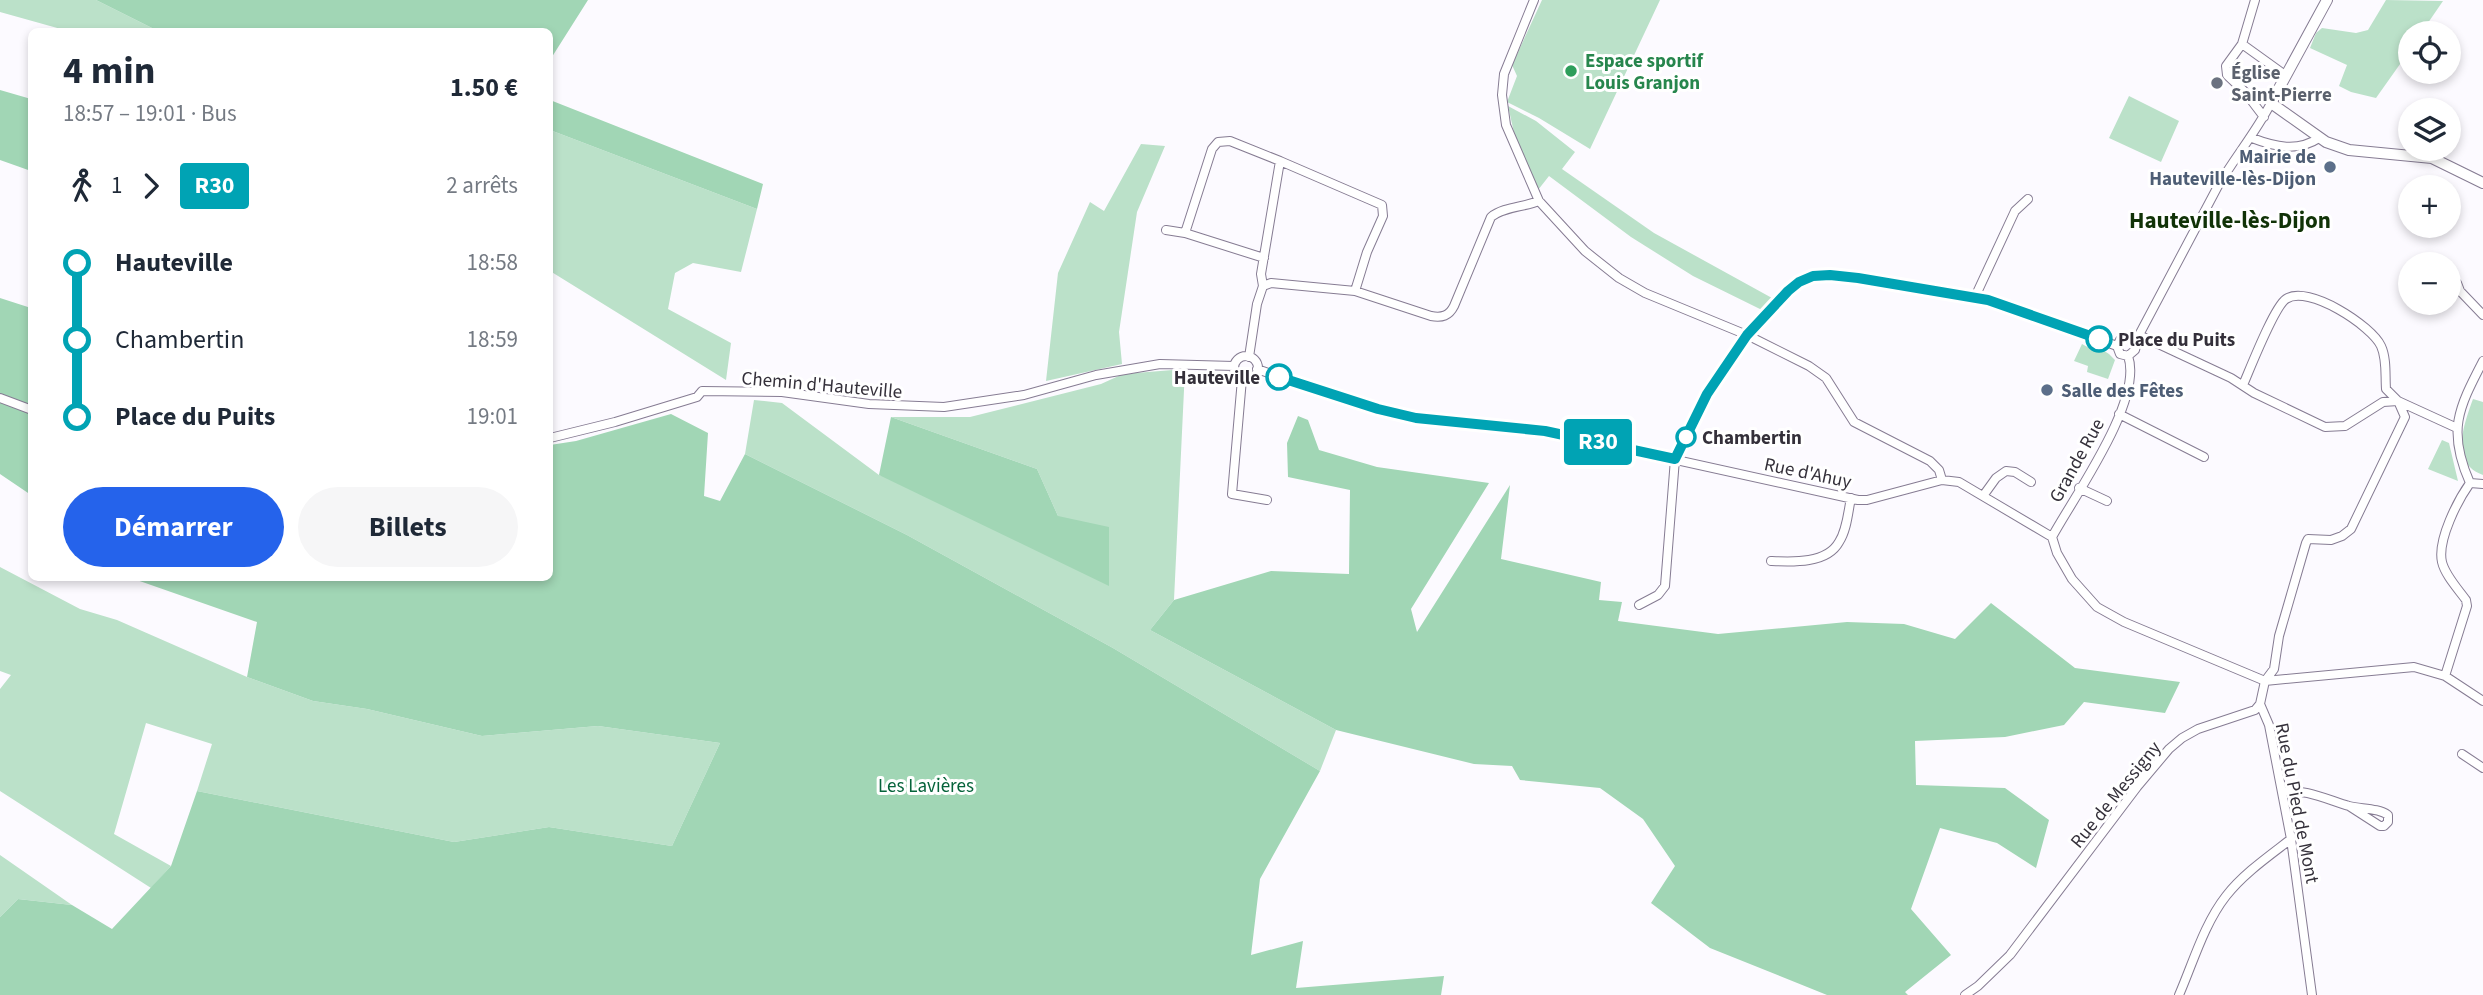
<!DOCTYPE html>
<html lang="fr">
<head>
<meta charset="utf-8">
<style>
  :root { --surface:#fff; --page:#f6f6f7; --text:#1f2937; --muted:#747a83; --accent:#2563eb }
  body { margin:0; font-family:"Source Sans 3",sans-serif; background:var(--page); color:var(--text); height:100vh; display:flex; flex-direction:column; font-size:26px; white-space:nowrap }
  * { box-sizing:border-box; margin:0 }
  p { font-size:23px; color:var(--muted) }
  .icon { flex:none; width:38px; height:38px; fill:none; stroke:currentColor; stroke-width:2; stroke-linecap:round; stroke-linejoin:round }
  .map { position:relative; flex:1; overflow:hidden }
  .side { position:absolute; left:28px; top:28px; width:525px; height:553px; display:flex; flex-direction:column; background:var(--surface); border-radius:10px; box-shadow:0 4px 10px #0003 }
  .side>* { flex:none }
  .badge { padding:0 14px; border-radius:5px; font-size:24px; line-height:46px }
  .tools { position:absolute; left:2398px; top:21px; display:grid; gap:14px }
  .tools a { display:grid; place-items:center; width:63px; height:63px; border-radius:50%; background:var(--surface); box-shadow:0 4px 10px #0003; font-size:35px }
  .map>.badge { position:absolute; translate:-50% -50%; box-shadow:0 0 0 4px #fff }
  .legs { display:flex; align-items:center; gap:10px; height:77px; padding:0 35px; font-size:23px }
  .legs p { margin-inline-start:auto }
  .headline { display:flex; align-items:center; justify-content:space-between; height:119px; padding:0 35px }
  h1 { font-size:38px; font-weight:700; line-height:52px }
  .button { display:flex; gap:14px; margin-top:auto; padding:14px 35px }
  .button a { flex:1; height:80px; border-radius:42px; background:var(--accent); color:#fff; font-size:28px; font-weight:700; line-height:80px; text-align:center }
  .button a+a { background:var(--page); color:var(--text) }
  ul { padding:0 35px; list-style:none }
  li { display:flex; align-items:center; gap:24px; height:77px; font-size:26px }
  li i { display:grid; place-items:center; width:10px; height:100%; margin:0 9px; background:currentColor }
  li i::after { content:''; width:18px; height:18px; margin:-9px; border:5px solid; border-radius:50%; background:var(--surface) }
  li p { margin-inline-start:auto }
  li:first-child i { background:linear-gradient(#0000 50%,currentColor 0) }
  li:last-child i { background:linear-gradient(currentColor 50%,#0000 0) }
  .map>svg:first-child { display:block }
  .green { fill:#bbe1c9 }
  .forest { fill:#a1d6b5 }
  .lines { fill:none; stroke-linecap:round; stroke-linejoin:round }
  .minor-casing { stroke:#867c93; stroke-width:10 }
  .tertiary-casing { stroke:#867c93; stroke-width:12 }
  .minor { stroke:#fff; stroke-width:8 }
  .tertiary { stroke:#fff; stroke-width:10 }
  .line-1-casing { stroke:#fff; stroke-width:16 }
  .line-1 { stroke:#00a3b4; stroke-width:10 }
  .leisure-dot { fill:#2e9e5b; stroke:#fff; stroke-width:2.5 }
  .worship-dot { fill:#6b7280; stroke:#fff; stroke-width:2.5 }
  .service-dot { fill:#5c6f8a; stroke:#fff; stroke-width:2.5 }
  .stop-1-dot { fill:#fff; stroke:#00a3b4; stroke-width:3.5 }
  .labels { text-anchor:middle; stroke-width:6; stroke-linejoin:round; paint-order:stroke }
  .leisure-label { font-size:19px; font-weight:bold; fill:#27864d; stroke:#fff; text-anchor:start }
  .worship-label { font-size:19px; font-weight:bold; fill:#5b616d; stroke:#fff; text-anchor:start }
  .service-label { font-size:19px; font-weight:bold; fill:#4e5e75; stroke:#fff; text-anchor:end }
  .stop-label { font-size:19px; font-weight:bold; fill:#34303a; stroke:#fff; text-anchor:start }
  .street-label { font-size:19px; fill:#34303a; stroke:#fff }
  .park-label { font-size:19px; fill:#05633a; stroke:#fff }
  .quarter-label { font-size:23px; font-weight:bold; fill:#113307; stroke:#fff }
</style>
</head>
<body>
<div class="map">
<svg width="2483" height="995" viewBox="0 0 2483 995">
  <rect width="100%" height="100%" fill="#fcfaff"/>
  <path class="green" d="M0,0H96L158,31H68L0,12Z
    M1542,0H1660L1590,149L1539,118L1507,102L1517,76L1512,65Z
    M2386,0L2443,1L2421,33H2410V50L2376,98L2351,92L2339,86L2347,65L2310,48L2316,33L2322,28L2356,33L2368,30Z
    M2129,96L2179,121L2161,162L2109,138Z
    M1508,106L1536,121L1575,152L1562,169L1654,233L1772,298L1762,310L1693,276L1631,237L1549,176L1538,190L1515,137Z
    M550,130L757,209L741,272L693,263L675,273L668,309L731,343L726,380L550,271Z
    M1141,144L1165,146L1137,212L1119,332L1122,364L1046,381L1058,273L1090,202L1104,211Z
    M2082,344L2091,349L2095,345L2109,354L2115,360L2108,379L2087,372L2088,366L2074,361Z
    M1185,369L1174,600L1150,630L1336,730L1320,771L1113,648L907,535L745,454L754,400L782,403L879,475L1058,516L1037,469L891,417H970L1101,384L1123,374Z
    M2473,399L2483,402V475C2449,463 2464,424 2473,399Z
    M2442,440L2449,443L2458,481L2428,469Z
    M0,567L80,609L117,620L247,677L313,701L367,709L482,736L598,726L720,743L672,846L549,827L454,842L197,791L212,744L146,723L114,834L171,866L151,888L0,791V689L11,675L0,671Z
    M0,855L72,905L18,899L0,917Z"/>
  <path class="forest" d="M96,0H588L550,60V32L158,31Z
    M0,90L31,99V171L0,160Z
    M550,100L763,184L757,209L550,130Z
    M0,298L31,308V495L0,474Z
    M671,414L708,433L704,496L720,501L745,454L907,535L1113,648L1320,771L1260,879L1251,955L1303,941L1296,988L1444,976L1441,995H0V917L18,899L72,905L112,929L171,866L197,791L454,842L549,827L672,846L720,743L598,726L482,736L367,709L313,701L247,677L257,622L131,578H550V445L576,441Z
    M1298,416L1308,420L1319,450L1377,467L1489,483L1411,609L1417,632L1510,485L1501,559L1601,582L1599,600L1622,602L1618,621L1718,634L1847,622L1904,624L1955,639L1991,603L2075,668L2180,682L2165,713L2084,702L2064,725L2005,737L1915,741L1916,785L2005,788L2049,820L2036,868L1997,843L1940,828L1911,909L1951,955L1905,992L1908,995H1827L1710,948L1651,903L1675,866L1643,819L1600,788L1520,780L1512,766L1474,764L1336,730L1150,630L1174,600L1271,571L1349,574L1350,490L1288,477L1287,443Z
    M891,417L1037,469L1058,516L1109,527V586L879,475Z"/>
  <g class="lines">
    <defs>
      <path id="minor" d="M1534,0L1504,74L1502,95L1506,125L1539,201L1585,251L1619,278L1645,293L1747,335L1809,366L1826,378L1854,422L1930,461L1939,470L1942,480L1959,482L2052,537
        M2255,0L2242,44L2285,75
        M2242,44L2226,66L2227,75L2245,92L2264,117
        M2252,138C2275,147 2298,152 2319,138
        M1166,230L1185,233
        M1264,258L1185,233L1212,149L1218,142L1230,141L1280,161
        M2457,283L2460,291L2483,315
        M1263,286L1261,274L1280,161L1382,205L1383,216L1367,252L1355,291
        M1975,297L2015,211L2028,199
        M2139,335L2231,378L2254,393L2325,427L2345,426L2383,402L2398,401L2457,428
        M2117,346L2120,340C2126,336 2132,338 2135,344
        M2128,356L2135,350L2139,335L2218,186C2235,157 2256,132 2271,103
        M1234 368a12 12 0 1 1 24 0a12 12 0 1 1-24 0Z
        M1249,357L1257,304L1263,286L1271,283L1355,291L1431,316C1442,318 1449,316 1454,306L1491,217C1503,207 1524,207 1539,201
        M1257,369L1342,399L1416,418L1545,431L1858,500H1867L1942,480
        M1242,379L1232,494L1267,500
        M2243,385C2250,369 2274,307 2286,299C2308,284 2372,326 2381,346C2387,359 2385,376 2386,389L2398,401L2405,417L2351,529L2342,536L2331,540L2308,539L2306,543L2279,636L2274,669L2265,681
        M0,398L32,410
        M2119,414L2204,457
        M550,438L615,422L697,397L702,391L782,392L869,404L944,407L1024,395L1096,375L1160,364L1234,366
        M2470,483L2483,484
        M2079,488L2107,501
        M1983,496L1996,478L2006,471L2015,472L2031,482
        M2052,537L2057,553L2072,579L2097,607L2124,622L2265,681
        M2052,537C2073,498 2144,400 2128,356
        M1771,561C1792,562 1827,564 1839,542C1847,530 1848,512 1851,498
        M1639,605L1658,595L1665,586L1675,459L1707,394L1747,335L1788,291L1799,282L1813,276H1844L1988,300L2117,346L2120,354L2128,356
        M2445,676L2467,606L2466,600C2458,589 2445,575 2442,562C2437,540 2458,500 2470,483C2447,431 2458,409 2483,361
        M2265,681L2414,667L2445,676L2483,701
        M2260,704L2269,725L2291,839L2312,995
        M2462,754L2483,768
        M2282,792C2305,788 2328,800 2349,806C2362,809 2378,808 2388,815V822L2384,826H2380L2349,806
        M1965,995L1978,986L2010,955L2137,787L2169,749L2182,738L2198,729L2255,710L2260,704L2265,681
        M2179,995C2193,963 2204,924 2226,896C2243,874 2269,856 2291,839"/>
      <path id="tertiary" d="M2327,0L2271,103L2326,142L2349,150L2432,158L2483,183"/>
    </defs>
    <use href="#minor" class="minor-casing"/>
    <use href="#tertiary" class="tertiary-casing"/>
    <use href="#minor" class="minor"/>
    <use href="#tertiary" class="tertiary"/>
  </g>
  <g class="lines">
    <defs>
      <path id="line-1" d="M1279,377L1378,409L1416,418L1545,431L1675,459L1707,394L1747,335L1788,291L1799,282L1813,276L1830,275L1858,278L1988,300L2099,339"/>
    </defs>
    <use href="#line-1" class="line-1-casing"/>
    <use href="#line-1" class="line-1"/>
  </g>
  <circle class="leisure-dot" cx="1571" cy="71" r="7"/>
  <circle class="worship-dot" cx="2217" cy="83" r="7"/>
  <g class="service-dot">
    <circle cx="2330" cy="167" r="7"/>
    <circle cx="2047" cy="390" r="7"/>
  </g>
  <g class="stop-1-dot">
    <circle cx="2099" cy="339" r="12"/>
    <circle cx="1279" cy="377" r="12"/>
    <circle cx="1686" cy="437" r="9"/>
  </g>
  <g class="labels">
    <g class="leisure-label">
      <text x="1585" y="67">Espace sportif<tspan x="1585" dy="22">Louis Granjon</tspan></text>
    </g>
    <g class="worship-label">
      <text x="2231" y="79">Église<tspan x="2231" dy="22">Saint-Pierre</tspan></text>
    </g>
    <g class="service-label">
      <text x="2316" y="163">Mairie de<tspan x="2316" dy="22">Hauteville-lès-Dijon</tspan></text>
      <text x="2061" y="397" text-anchor="start">Salle des Fêtes</text>
    </g>
    <g class="stop-label">
      <text x="2118" y="346">Place du Puits</text>
      <text x="1260" y="384" text-anchor="end">Hauteville</text>
      <text x="1702" y="444">Chambertin</text>
    </g>
    <g class="street-label">
      <text transform="translate(822 384) rotate(5)" y="7">Chemin d'Hauteville</text>
      <text transform="translate(2076 460) rotate(-61)" y="7">Grande Rue</text>
      <text transform="translate(1808 472) rotate(12)" y="7">Rue d'Ahuy</text>
      <text transform="translate(2115 794) rotate(-51)" y="7">Rue de Messigny</text>
      <text transform="translate(2298 803) rotate(79)" y="7">Rue du Pied de Mont</text>
    </g>
    <g class="park-label">
      <text x="926" y="792">Les Lavières</text>
    </g>
    <g class="quarter-label">
      <text x="2230" y="228">Hauteville-lès-Dijon</text>
    </g>
  </g>
</svg>
<div class="tools">
<a><svg class="icon" aria-label="locate" viewBox="0 0 24 24"><circle cx="12" cy="12" r="6"/><path d="M12 2v4M12 18v4M2 12h4M18 12h4"/></svg></a>
<a><svg class="icon" aria-label="layers" viewBox="0 0 24 24"><path d="M12 4l9 5-9 5-9-5zM3 14l9 5 9-5"/></svg></a>
<a>+</a>
<a>−</a>
</div>
<b class="badge" style="left:1598px;top:442px;background:#00a3b4;color:#fff">R30</b>
<section class="side">
<div class="headline"><div><h1>4 min</h1><p>18:57 – 19:01 · Bus</p></div><b>1.50 €</b></div>
<div class="legs"><svg class="icon" aria-label="walk" viewBox="0 0 24 24"><circle cx="13" cy="4" r="2"/><path d="M13 8l-2 6 4 7M11 14l-3 7M7 12l3-4h3l4 4"/></svg>1<svg class="icon" aria-label="forward" viewBox="0 0 24 24"><path d="M9 5l7 7-7 7"/></svg><b class="badge" style="background:#00a3b4;color:#fff">R30</b><p>2 arrêts</p></div>
<ul>
<li><i style="color:#00a3b4"></i><b>Hauteville</b><p>18:58</p></li>
<li><i style="color:#00a3b4"></i><span>Chambertin</span><p>18:59</p></li>
<li><i style="color:#00a3b4"></i><b>Place du Puits</b><p>19:01</p></li>
</ul>
<div class="button"><a>Démarrer</a><a>Billets</a></div>
</section>
</div>
</body>
</html>
